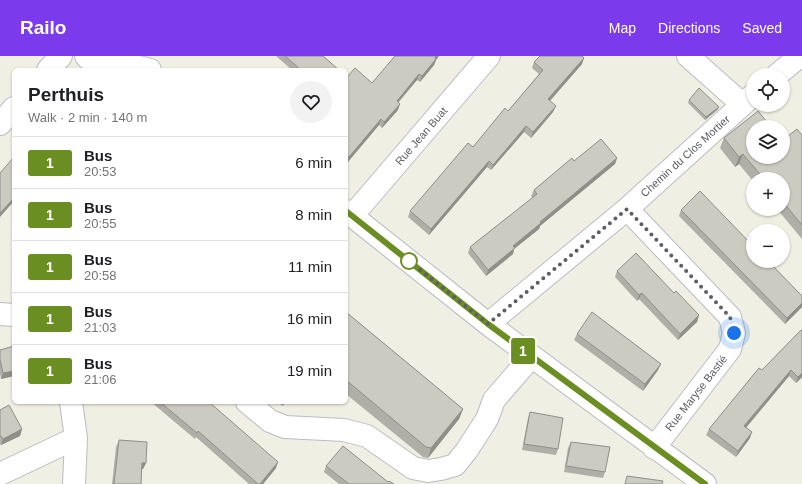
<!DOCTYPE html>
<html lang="en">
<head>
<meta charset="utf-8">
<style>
  :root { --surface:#fff; --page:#f2f2f2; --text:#202124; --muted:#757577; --line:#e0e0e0; --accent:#7c3aed }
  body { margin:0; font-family:Helvetica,sans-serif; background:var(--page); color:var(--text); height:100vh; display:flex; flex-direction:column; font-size:15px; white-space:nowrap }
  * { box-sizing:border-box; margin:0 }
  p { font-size:13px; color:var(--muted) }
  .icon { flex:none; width:22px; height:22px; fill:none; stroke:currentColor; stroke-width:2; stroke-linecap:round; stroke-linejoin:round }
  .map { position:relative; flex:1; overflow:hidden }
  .side { position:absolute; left:12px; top:12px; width:336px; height:336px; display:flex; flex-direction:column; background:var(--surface); border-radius:6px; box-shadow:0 1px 3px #0004 }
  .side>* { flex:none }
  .badge { padding:0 8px; border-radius:3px; font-size:14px; line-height:26px }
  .controls { position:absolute; left:746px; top:12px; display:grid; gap:8px }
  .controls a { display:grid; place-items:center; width:44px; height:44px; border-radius:50%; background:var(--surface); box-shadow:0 1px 3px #0004; font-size:20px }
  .you { position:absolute; width:20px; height:20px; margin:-10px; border:3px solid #fff; border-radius:50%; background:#1a73e8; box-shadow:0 0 0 6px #1a73e833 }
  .map>.badge { position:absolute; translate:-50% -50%; box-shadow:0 0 0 2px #fff }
  .round { display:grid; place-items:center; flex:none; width:42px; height:42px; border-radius:21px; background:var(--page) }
  .head { display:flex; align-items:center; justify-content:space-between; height:68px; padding:0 16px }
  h1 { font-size:19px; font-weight:600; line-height:30px }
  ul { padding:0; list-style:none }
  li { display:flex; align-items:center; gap:12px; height:52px; padding:0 16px; border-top:1px solid var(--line) }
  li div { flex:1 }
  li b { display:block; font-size:15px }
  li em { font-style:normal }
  li .badge { min-width:44px; font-weight:700; text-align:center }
  header { display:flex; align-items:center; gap:24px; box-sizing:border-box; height:56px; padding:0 20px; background:var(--accent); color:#fff }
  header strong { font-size:19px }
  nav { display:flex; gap:22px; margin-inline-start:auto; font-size:14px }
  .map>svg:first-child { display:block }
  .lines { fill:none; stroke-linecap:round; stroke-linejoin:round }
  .minor-casing { stroke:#bbbcc3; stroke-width:24 }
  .minor { stroke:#fff; stroke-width:22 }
  .wall { fill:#afafa7 }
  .shaded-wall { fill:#8f8e88 }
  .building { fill:#cccbc2; stroke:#8f8e88 }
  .line-casing { stroke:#fff; stroke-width:9 }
  .line { stroke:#6b8e23; stroke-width:6 }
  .walk { stroke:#5b5e65; stroke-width:4; stroke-dasharray:0 7.2 }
  .stop-dot { fill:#fff; stroke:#6b8e23; stroke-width:2 }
  .labels { text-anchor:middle; stroke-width:3; stroke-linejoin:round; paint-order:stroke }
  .street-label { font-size:11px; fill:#5b5e65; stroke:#fff }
</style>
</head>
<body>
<header>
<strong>Railo</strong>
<nav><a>Map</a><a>Directions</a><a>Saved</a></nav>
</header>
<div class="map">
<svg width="802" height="428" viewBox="0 0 802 428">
  <rect width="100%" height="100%" fill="#efefe3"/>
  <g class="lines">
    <defs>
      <path id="minor" d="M86,0C97,13 115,13 126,0
        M688,0L742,48
        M120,6L150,14
        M48,14L61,0
        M777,19L800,0
        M0,68L14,52
        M627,153L730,261L734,277L730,293L654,392
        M346,155L488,268L705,428
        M352,160L489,0
        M0,258L14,259
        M488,268L627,153L753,39
        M71,346L76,382L74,428
        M247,346L270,365L285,371L344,374L367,380L413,412L428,415L441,413L455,409L467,394L487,363L494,344L531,301
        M0,418L76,382"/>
    </defs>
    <use href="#minor" class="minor-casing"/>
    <use href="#minor" class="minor"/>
  </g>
  <path class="wall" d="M276,0H323L339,14H292Z
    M436,4L434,9L420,26L417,24L398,47V54L382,72L379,69L347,107L346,106V20L372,27Z
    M534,6L582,8L550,45L553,56L531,82L524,76L491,114L487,111L429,179L408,161L410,155L508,55L539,18L532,12Z
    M689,44L719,51L717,54L705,64L688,47Z
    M802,79V183L777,153H783V123H753V125L739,108L735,111L720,92L724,82L753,101Z
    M617,102L615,108L540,170L539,173L514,193L513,198L486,220L468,197L470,191L533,142L531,140L534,134L574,105Z
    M681,154L802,240V251L785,268L679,160Z
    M617,215L674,237L699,259L697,266L678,284L639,243L637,245L615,221Z
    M346,256L463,353L459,363L428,402L423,401L346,338Z
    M801,274L802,321L796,327L789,320L746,372L750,382L736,401L706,379L709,373L762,314Z
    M577,278L661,308L658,314L643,335L574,284Z
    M14,290V320L1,323L0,318V294Z
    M151,346H207L276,412L263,428H249L196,381L195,383Z
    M277,346H286L283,350Z
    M0,354L22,373L20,380L1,389L0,388Z
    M530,356L558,393L556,399L522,394L528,362Z
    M119,384L146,407L143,413H142L141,428H112L116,391Z
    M571,386L605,416L603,422L564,416L568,392Z
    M326,410L388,426L394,428H339L324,416Z"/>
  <path class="shaded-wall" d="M436,0H439L436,4L434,9L420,26L422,20Z
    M584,2L582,8L546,49L548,43Z
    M419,18L417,24L394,51L397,45Z
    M400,48L398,54L382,72L384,66Z
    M556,50L553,56L531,82L533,76Z
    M719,51L717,54L705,64L706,61Z
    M381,63L379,69L347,107L349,101Z
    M526,70L524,76L491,114L493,109Z
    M743,98L739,108L735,111L739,101Z
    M617,102L615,108L540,170L539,173L514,193L513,198L486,220L488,214L513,190L540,166Z
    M489,105L487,111L429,179L431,173Z
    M14,142V145L0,161V157Z
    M642,237L639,243L637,245L639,239Z
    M802,247V251L785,268L787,262Z
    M699,259L697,266L678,284L680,278Z
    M661,308L658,314L643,335L645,328Z
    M791,314L789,320L742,376L744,370Z
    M14,315V320L1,323L3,317Z
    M802,317V321L796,327L798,321Z
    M463,353L459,363L428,402L431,392Z
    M22,373L20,380L1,389L3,383Z
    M752,376L750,382L736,401L738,395Z
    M278,406L276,412L263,428H260Z
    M142,407H146L143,413H140Z"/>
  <path class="building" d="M285,0H323L339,14H301Z
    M395,0H436L435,2L436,3L422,20L419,18L397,45L400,48L384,66L381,63L349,101L346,98V20L347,21L355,12L372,27Z
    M540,0H582L584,2L548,43L556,50L533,76L526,70L493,109L489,105L431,173L410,155L468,87L473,91L505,52L508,55L543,14L534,6Z
    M699,32L719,51L706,61L689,44Z
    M758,55L771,71H753V101H783V84L797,73L802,79V169L783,146V123H764L743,98L739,101L724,82Z
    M601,83L617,102L540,166L541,167L513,190L515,192L488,214L470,191L537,138L534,134L572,102L574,105Z
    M14,101V142L0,157V117Z
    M700,135L753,190V205H768L802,240V247L787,262L681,154Z
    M636,197L674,237L676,235L699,259L680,278L642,237L639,239L617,215Z
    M346,256L463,353L431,392L426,391L346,324Z
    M592,256L661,308L645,328L577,278Z
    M801,274L802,275V317L798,321L791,314L744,370L752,376L738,395L709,373L759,312L762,314Z
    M14,290V315L3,317L0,303V294Z
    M160,346H207L208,347L209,346L278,406L260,428H258L198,375L197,377Z
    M9,349L22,373L3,383L1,380H0V354Z
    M530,356L563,362L558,393L524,388Z
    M119,384L147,386L146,407H142L141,428H114Z
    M571,386L610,391L605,416L566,410Z
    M343,390L388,426L389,425L394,428H349L326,410Z
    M627,420L663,425L662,428H625Z"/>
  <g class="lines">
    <defs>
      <path id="line" d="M346,155L488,268L705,428"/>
    </defs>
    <use href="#line" class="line-casing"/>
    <use href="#line" class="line"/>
    <path class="walk" d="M409,205L488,268L627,153L730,261L734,277"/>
  </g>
  <circle class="stop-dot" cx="409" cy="205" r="8"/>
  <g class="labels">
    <g class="street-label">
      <text transform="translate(421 80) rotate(-49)" y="4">Rue Jean Buat</text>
      <text transform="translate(685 100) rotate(-42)" y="4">Chemin du Clos Mortier</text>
      <text transform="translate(696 337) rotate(-52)" y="4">Rue Maryse Bastié</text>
    </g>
  </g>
</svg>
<div class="controls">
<a><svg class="icon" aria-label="locate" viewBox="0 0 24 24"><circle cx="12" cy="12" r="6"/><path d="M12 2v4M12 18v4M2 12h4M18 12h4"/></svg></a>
<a><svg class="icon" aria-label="layers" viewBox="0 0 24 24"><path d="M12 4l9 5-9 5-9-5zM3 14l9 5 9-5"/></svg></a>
<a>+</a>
<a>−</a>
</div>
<div class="you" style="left:734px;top:277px"></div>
<b class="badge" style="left:523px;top:295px;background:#6b8e23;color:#fff">1</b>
<section class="side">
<div class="head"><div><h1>Perthuis</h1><p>Walk · 2 min · 140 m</p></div><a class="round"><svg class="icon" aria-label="heart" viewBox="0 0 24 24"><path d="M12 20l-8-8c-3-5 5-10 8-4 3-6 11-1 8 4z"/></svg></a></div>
<ul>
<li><span class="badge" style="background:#6b8e23;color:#fff">1</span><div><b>Bus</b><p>20:53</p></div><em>6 min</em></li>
<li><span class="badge" style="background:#6b8e23;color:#fff">1</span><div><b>Bus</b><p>20:55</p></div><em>8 min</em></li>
<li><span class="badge" style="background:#6b8e23;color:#fff">1</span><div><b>Bus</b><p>20:58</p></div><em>11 min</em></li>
<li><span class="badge" style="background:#6b8e23;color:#fff">1</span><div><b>Bus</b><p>21:03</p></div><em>16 min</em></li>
<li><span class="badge" style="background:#6b8e23;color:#fff">1</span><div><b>Bus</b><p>21:06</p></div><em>19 min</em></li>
</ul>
</section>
</div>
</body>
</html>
